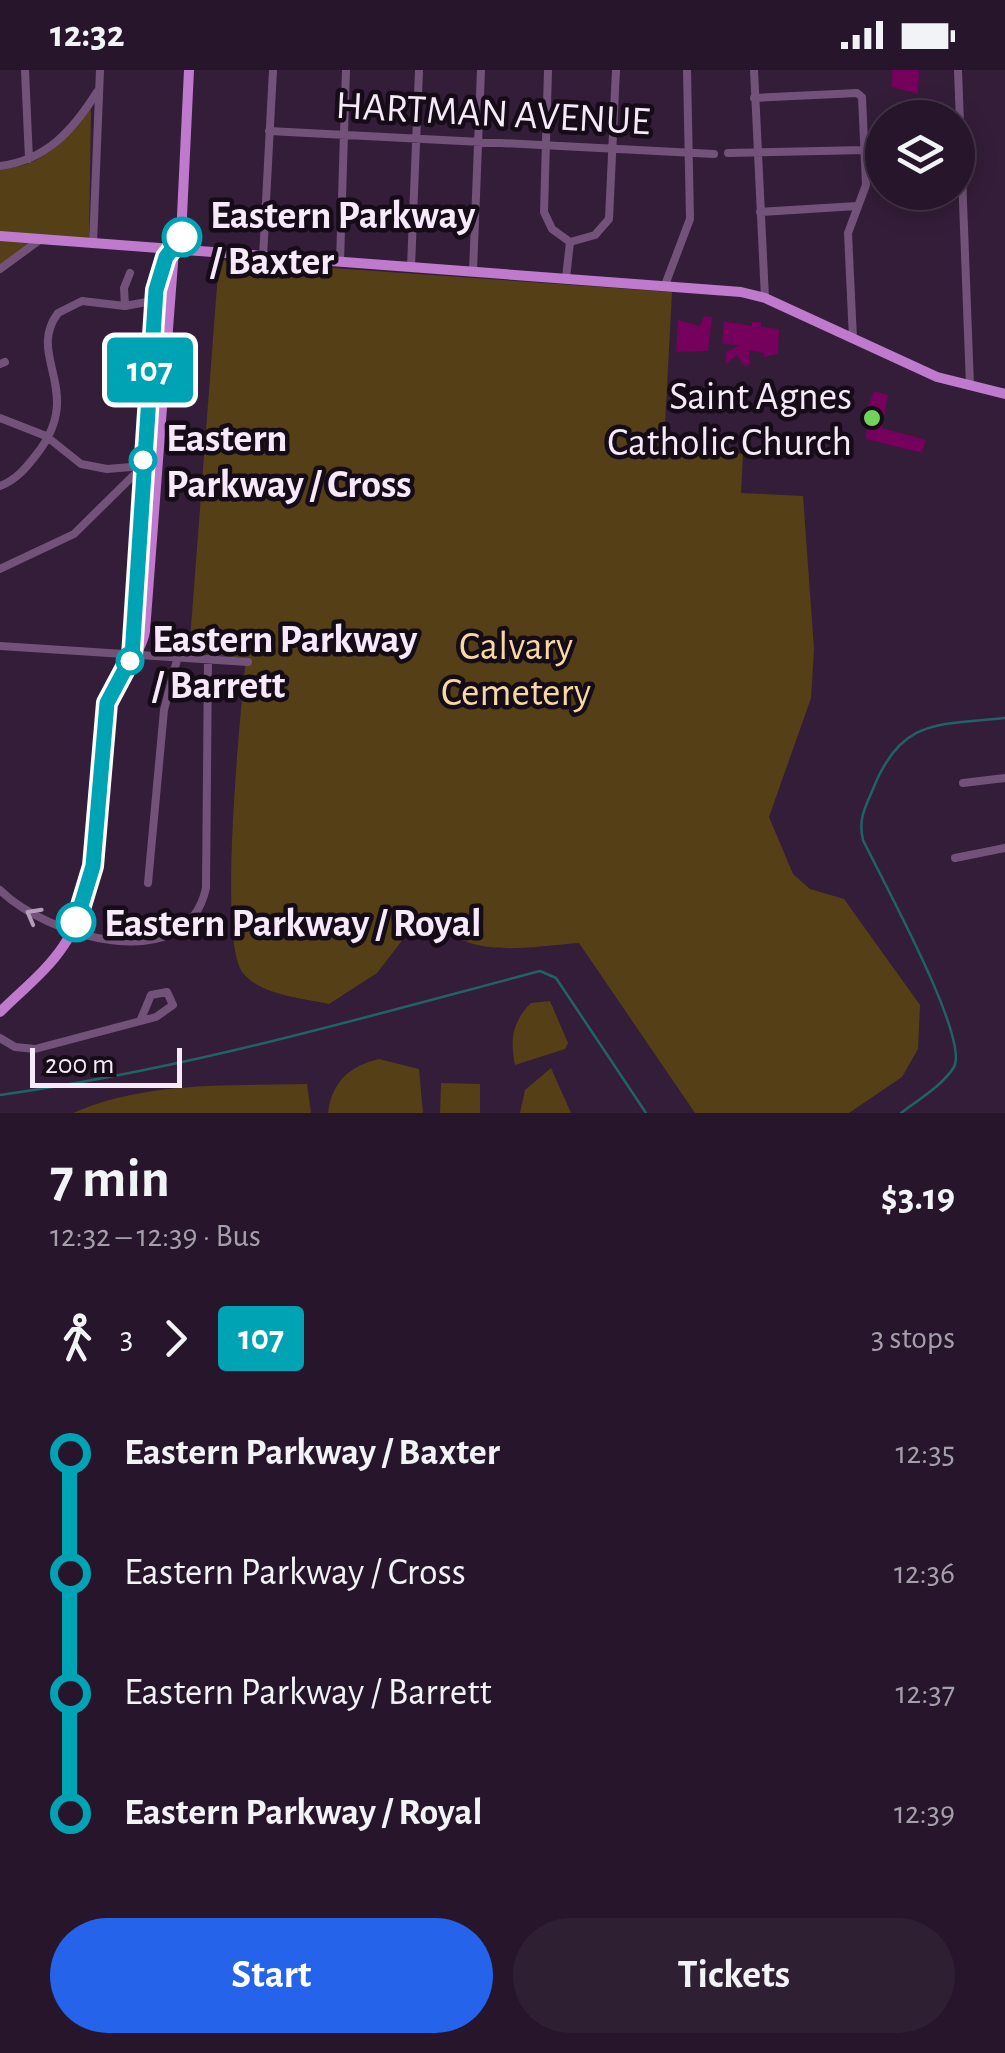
<!DOCTYPE html>
<html lang="en">
<head>
<meta charset="utf-8">
<style>
  :root { --surface:#27162b; --page:#2f1f33; --text:#f1f3f6; --muted:#a49fa9; --line:#433547; --accent:#2563eb }
  body { margin:0; font-family:"Alegreya Sans",sans-serif; background:var(--page); color:var(--text); height:100vh; display:flex; flex-direction:column; font-size:38px; white-space:nowrap }
  * { box-sizing:border-box; margin:0 }
  p { font-size:32px; color:var(--muted) }
  .icon { flex:none; width:55px; height:55px; fill:none; stroke:currentColor; stroke-width:2; stroke-linecap:round; stroke-linejoin:round }
  .map { position:relative; height:1043px; overflow:hidden }
  .side { display:flex; flex-direction:column; background:var(--surface); flex:1 }
  .side>* { flex:none }
  .badge { padding:0 20px; border-radius:8px; font-size:35px; line-height:65px }
  .buttons { position:absolute; left:865px; top:30px; display:grid; gap:20px }
  .buttons a { display:grid; place-items:center; width:110px; height:110px; border-radius:50%; background:var(--surface); box-shadow:0 5px 25px #0003,0 0 0 2px var(--line); font-size:50px }
  .scale { position:absolute; left:30px; bottom:25px; width:152px; box-sizing:border-box; padding-left:10px; border:5px solid #f7e8fa; border-top:0; font-size:28px; line-height:35px; white-space:nowrap; color:#f7e8fa; -webkit-text-stroke:8px #160c18; paint-order:stroke }
  .map>.badge { position:absolute; translate:-50% -50%; box-shadow:0 0 0 5px #fff }
  .legs { display:flex; align-items:center; gap:15px; height:110px; padding:0 50px; font-size:32px }
  .legs p { margin-inline-start:auto }
  .summary { display:flex; align-items:center; justify-content:space-between; height:170px; padding:0 50px }
  h1 { font-size:55px; font-weight:700; line-height:75px }
  .primary-button { display:flex; gap:20px; margin-top:auto; padding:20px 50px }
  .primary-button a { flex:1; height:115px; border-radius:60px; background:var(--accent); color:#fff; font-size:40px; font-weight:700; line-height:115px; text-align:center }
  .primary-button a+a { background:var(--page); color:var(--text) }
  ul { padding:0 50px; list-style:none }
  li { display:flex; align-items:center; gap:35px; height:120px; font-size:38px }
  li i { display:grid; place-items:center; width:15px; height:100%; margin:0 12px; background:currentColor }
  li i::after { content:''; width:25px; height:25px; margin:-12px; border:8px solid; border-radius:50%; background:var(--surface) }
  li p { margin-inline-start:auto }
  li:first-child i { background:linear-gradient(#0000 50%,currentColor 0) }
  li:last-child i { background:linear-gradient(currentColor 50%,#0000 0) }
  .status { display:flex; justify-content:space-between; align-items:center; height:70px; padding:0 50px; background:var(--surface); direction:ltr }
  .status svg { height:28px; fill:currentColor }
  .map>svg:first-child { display:block }
  .green { fill:#553f17 }
  .lines { fill:none; stroke-linecap:round; stroke-linejoin:round }
  .stream { stroke:#206367; stroke-width:2.5 }
  .building { fill:#76015d }
  .minor { stroke:#73527a; stroke-width:8 }
  .major { stroke:#bf7ace; stroke-width:10 }
  .oneway { stroke:#b59dba }
  .line-1-casing { stroke:#fff; stroke-width:22 }
  .line-1 { stroke:#00a3b4; stroke-width:15 }
  .stop-1-dot { fill:#fff; stroke:#00a3b4; stroke-width:5 }
  .poi-dot { fill:#72d25d; stroke:#160c18; stroke-width:4 }
  .labels { text-anchor:middle; stroke-width:9; stroke-linejoin:round; paint-order:stroke }
  .street-label { font-size:40px; fill:#f7e8fa; stroke:#160c18 }
  .stop-label { font-size:40px; font-weight:bold; fill:#f7e8fa; stroke:#160c18; text-anchor:start }
  .poi-label { font-size:40px; fill:#f7e8fa; stroke:#160c18; text-anchor:end }
  .park-label { font-size:40px; fill:#f8d8a2; stroke:#160c18 }
</style>
</head>
<body>
<div class="status"><b>12:32</b><svg viewBox="0 0 49 12"><path d="M0 12V9h3v3zM5 12V6h3v6zM10 12V3h3v9zM15 12V0h3v12zM26 1h20v11H26zM47 4h2v5h-2z"/></svg></div>
<div class="map">
<svg width="1005" height="1043" viewBox="0 0 1005 1043">
  <rect width="100%" height="100%" fill="#341d39"/>
  <path class="green" d="M91,38L89,169L44,165L0,194V99C40,98 69,69 91,38Z
    M219,190L672,222L664,374L743,384L741,423L803,426L814,579L811,628L769,747L793,804L810,819L844,829L920,935L918,979L902,1007L849,1043H695L579,873C533,876 474,890 438,854L414,855L377,903L329,934C303,928 262,926 243,903C217,872 241,639 246,588L189,583Z
    M550,931L568,973L565,979L515,995C510,970 512,952 531,933Z
    M379,989L419,999L423,1043H328C332,1012 349,996 379,989Z
    M551,998L571,1043H520L525,1020Z
    M441,1013L480,1014V1043H440Z
    M307,1014L311,1043H73C147,1011 228,1016 307,1014Z"/>
  <g class="lines">
    <path class="stream" d="M0,1025C183,1000 362,948 540,901L556,908L646,1043
      M901,1043C918,1030 943,1015 954,997C970,968 880,806 863,770C858,749 865,738 873,719C901,648 938,655 1005,648"/>
  </g>
  <path class="building" d="M892,0H919L918,24L892,17Z
    M704,246L712,247L708,281L676,282L678,250L700,256Z
    M724,251L752,256V252H761V257L779,259L778,284L764,287V283L749,280L750,294L745,297L737,285L726,294V282L740,275L722,274Z
    M874,321L888,325L882,358L926,370L922,383L866,369L867,353L862,352Z"/>
  <g class="lines">
    <path class="minor" d="M25,0L29,89
      M548,0L544,142L552,159L570,172
      M754,0L765,228
      M958,0L970,316
      M754,28L857,23L862,27L866,115L848,163L853,269
      M269,61L714,84
      M728,83L865,80
      M0,96C47,90 73,60 97,22
      M760,142L857,136
      M570,172L595,165L609,149L616,0
      M93,174L100,0
      M263,187L273,0
      M340,192L346,0
      M411,197L419,0
      M0,199L41,169
      M473,201L481,0
      M566,208L570,172
      M665,215L690,149L687,0
      M125,236L124,218L130,203
      M0,294L5,292
      M0,348L46,366L81,394L107,399L143,396
      M0,416C16,410 26,398 36,385C87,321 25,287 58,243L82,231L125,236L168,228
      M0,499L74,464L149,390L157,391
      M0,576L248,592
      M963,713L1005,708
      M955,788L1005,778
      M148,813L164,640L178,586
      M0,820C45,865 186,910 206,818L208,589
      M0,968L15,977L35,979L156,947L173,935L167,922L151,925L141,949"/>
    <path class="major" d="M0,166L741,222L765,228L937,307L1005,324
      M132,586L155,220L166,187L181,167L189,0
      M0,942C22,920 47,901 64,875C111,806 93,714 107,635C112,607 141,588 145,561L174,180"/>
  </g>
  <defs><path id="oneway-chevron" d="M-2-3.5L2.5 0L-2 3.5" fill="none" stroke-width="1.6" stroke-linecap="round" stroke-linejoin="round" transform="scale(2.5)"/></defs>
  <use class="oneway" href="#oneway-chevron" transform="translate(33 845) rotate(-151)"/>
  <g class="lines">
    <defs>
      <path id="line-1" d="M76,852L93,796L107,633L132,586L156,220L166,187L182,167"/>
    </defs>
    <use href="#line-1" class="line-1-casing"/>
    <use href="#line-1" class="line-1"/>
  </g>
  <g class="stop-1-dot">
    <circle cx="182" cy="167" r="18"/>
    <circle cx="143" cy="390" r="12"/>
    <circle cx="130" cy="591" r="12"/>
    <circle cx="76" cy="852" r="18"/>
  </g>
  <circle class="poi-dot" cx="872" cy="348" r="10"/>
  <g class="labels">
    <g class="street-label">
      <text transform="translate(493 42) rotate(3)" y="14">HARTMAN AVENUE</text>
    </g>
    <g class="stop-label">
      <text x="210" y="158">Eastern Parkway<tspan x="210" dy="46">/ Baxter</tspan></text>
      <text x="166" y="381">Eastern<tspan x="166" dy="46">Parkway / Cross</tspan></text>
      <text x="152" y="582">Eastern Parkway<tspan x="152" dy="46">/ Barrett</tspan></text>
      <text x="104" y="866">Eastern Parkway / Royal</text>
    </g>
    <g class="poi-label">
      <text x="852" y="339">Saint Agnes<tspan x="852" dy="46">Catholic Church</tspan></text>
    </g>
    <g class="park-label">
      <text x="516" y="589">Calvary<tspan x="516" dy="46">Cemetery</tspan></text>
    </g>
  </g>
</svg>
<div class="buttons">
<a><svg class="icon" aria-label="layers" viewBox="0 0 24 24"><path d="M12 4l9 5-9 5-9-5zM3 14l9 5 9-5"/></svg></a>
</div>
<div class="scale">200 m</div>
<b class="badge" style="left:150px;top:300px;background:#00a3b4;color:#fff">107</b>
</div>
<section class="side">
<div class="summary"><div><h1>7 min</h1><p>12:32 – 12:39 · Bus</p></div><b>$3.19</b></div>
<div class="legs"><svg class="icon" aria-label="walk" viewBox="0 0 24 24"><circle cx="13" cy="4" r="2"/><path d="M13 8l-2 6 4 7M11 14l-3 7M7 12l3-4h3l4 4"/></svg>3<svg class="icon" aria-label="forward" viewBox="0 0 24 24"><path d="M9 5l7 7-7 7"/></svg><b class="badge" style="background:#00a3b4;color:#fff">107</b><p>3 stops</p></div>
<ul>
<li><i style="color:#00a3b4"></i><b>Eastern Parkway / Baxter</b><p>12:35</p></li>
<li><i style="color:#00a3b4"></i><span>Eastern Parkway / Cross</span><p>12:36</p></li>
<li><i style="color:#00a3b4"></i><span>Eastern Parkway / Barrett</span><p>12:37</p></li>
<li><i style="color:#00a3b4"></i><b>Eastern Parkway / Royal</b><p>12:39</p></li>
</ul>
<div class="primary-button"><a>Start</a><a>Tickets</a></div>
</section>
</body>
</html>
